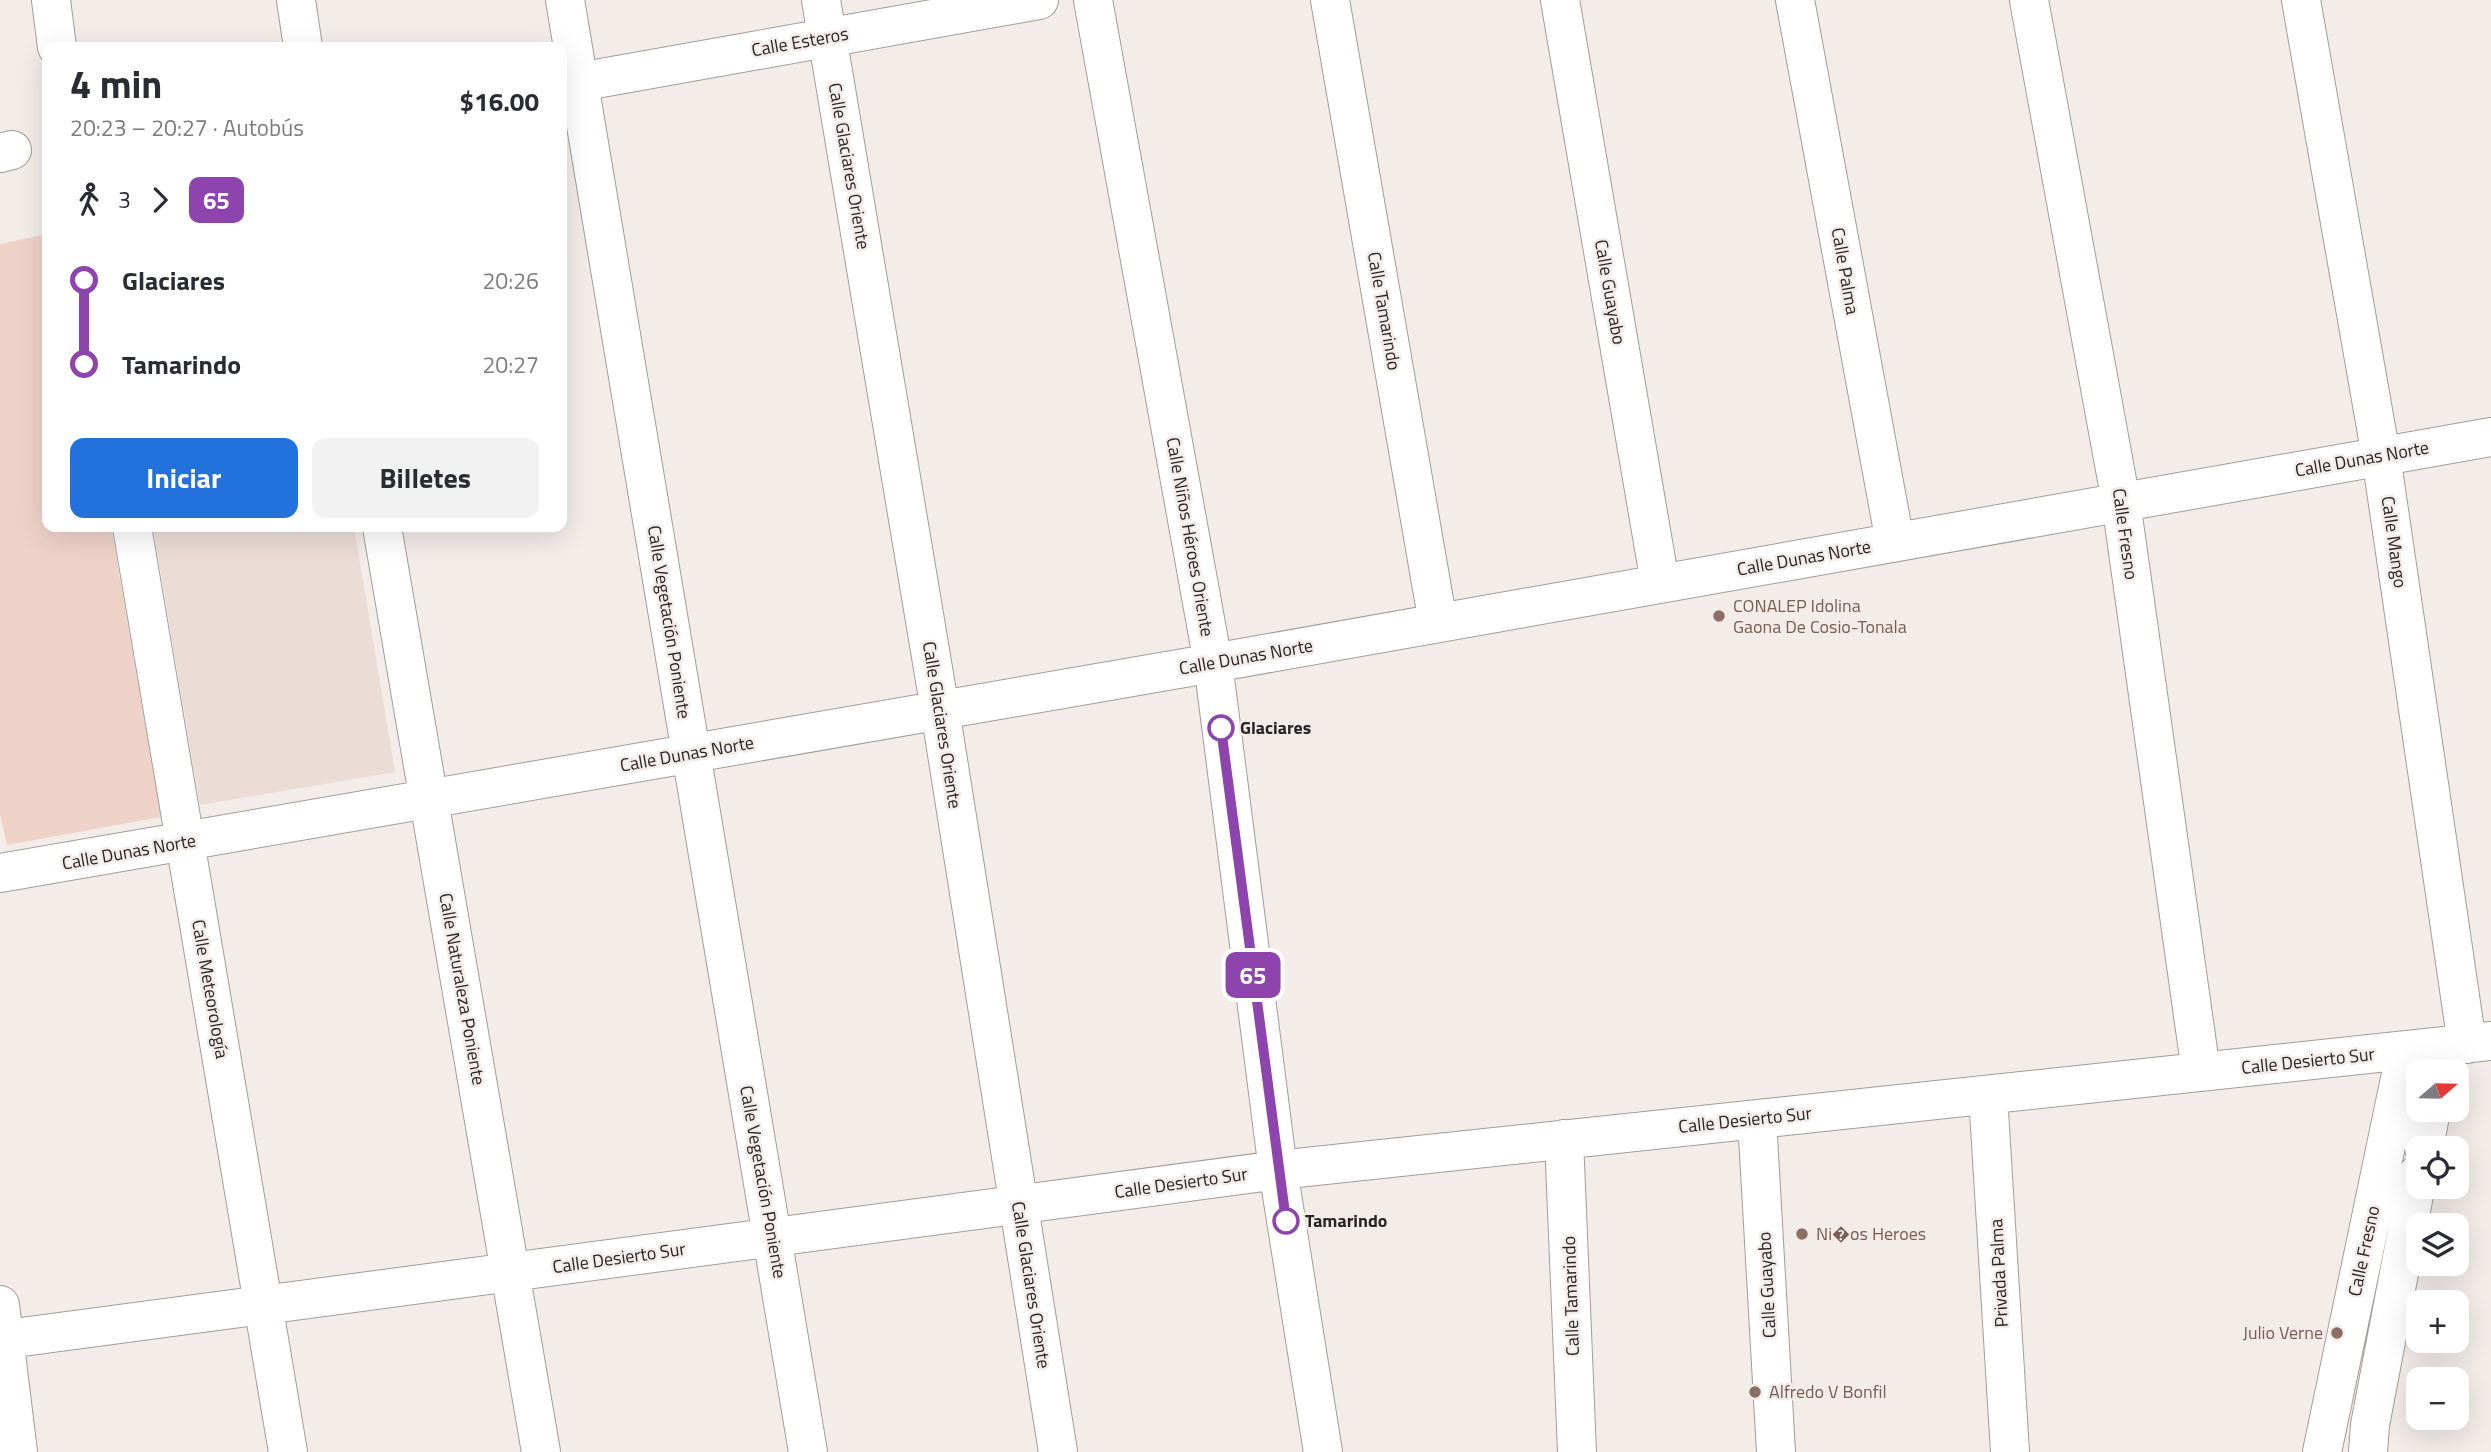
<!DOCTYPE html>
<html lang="es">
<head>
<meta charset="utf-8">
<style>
  :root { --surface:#fff; --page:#f2f2f3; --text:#2b2b33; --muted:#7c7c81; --accent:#2371dc }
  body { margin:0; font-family:"Titillium Web",sans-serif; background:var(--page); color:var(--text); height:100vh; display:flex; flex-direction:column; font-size:26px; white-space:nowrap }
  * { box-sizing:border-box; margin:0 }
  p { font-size:23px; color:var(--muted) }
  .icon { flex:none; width:38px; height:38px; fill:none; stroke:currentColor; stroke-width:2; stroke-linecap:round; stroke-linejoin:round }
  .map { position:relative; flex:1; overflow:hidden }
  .side { position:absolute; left:42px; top:42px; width:525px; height:490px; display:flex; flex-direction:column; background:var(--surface); border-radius:14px; box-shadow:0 7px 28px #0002 }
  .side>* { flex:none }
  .badge { padding:0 14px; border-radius:10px; font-size:24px; line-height:46px }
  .needle { width:46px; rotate:70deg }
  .tools { position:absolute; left:2406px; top:1059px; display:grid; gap:14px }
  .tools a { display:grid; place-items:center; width:63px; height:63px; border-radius:14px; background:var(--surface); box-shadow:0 7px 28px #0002; font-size:35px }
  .map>.badge { position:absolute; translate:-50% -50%; box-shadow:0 0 0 4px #fff }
  .legs { display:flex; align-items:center; gap:10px; height:77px; padding:0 28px; font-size:23px }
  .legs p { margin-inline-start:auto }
  .summary { display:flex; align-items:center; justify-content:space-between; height:119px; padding:0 28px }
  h1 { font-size:38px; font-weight:700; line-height:52px }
  .primary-button { display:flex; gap:14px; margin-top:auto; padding:14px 28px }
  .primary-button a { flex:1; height:80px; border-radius:14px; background:var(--accent); color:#fff; font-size:28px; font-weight:700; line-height:80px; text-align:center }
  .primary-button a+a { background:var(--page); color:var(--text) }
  ul { padding:0 28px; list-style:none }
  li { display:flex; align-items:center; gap:24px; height:84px; font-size:26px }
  li i { display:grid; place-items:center; width:10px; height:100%; margin:0 9px; background:currentColor }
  li i::after { content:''; width:18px; height:18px; margin:-9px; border:5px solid; border-radius:50%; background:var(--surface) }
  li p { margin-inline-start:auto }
  li:first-child i { background:linear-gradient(#0000 50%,currentColor 0) }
  li:last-child i { background:linear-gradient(currentColor 50%,#0000 0) }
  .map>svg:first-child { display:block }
  .built { fill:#ebdcd6 }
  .green { fill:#eed2c7 }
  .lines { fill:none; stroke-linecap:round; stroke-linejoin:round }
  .minor-casing { stroke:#a39d9a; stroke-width:40 }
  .minor { stroke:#fff; stroke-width:38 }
  .line-1-casing { stroke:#fff; stroke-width:16 }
  .line-1 { stroke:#8e44ad; stroke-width:10 }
  .education-dot { fill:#8d6e63; stroke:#f3ece9; stroke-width:2.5 }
  .stop-1-dot { fill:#fff; stroke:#8e44ad; stroke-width:3.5 }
  .labels { text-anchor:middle; stroke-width:5; stroke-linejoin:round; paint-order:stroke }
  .street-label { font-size:18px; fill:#282524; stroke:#f3ece9 }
  .education-label { font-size:18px; fill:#785e54; stroke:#f3ece9; text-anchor:start }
  .stop-label { font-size:18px; font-weight:bold; fill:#282524; stroke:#f3ece9; text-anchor:start }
</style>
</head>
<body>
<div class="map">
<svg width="2491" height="1452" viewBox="0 0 2491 1452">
  <rect width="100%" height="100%" fill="#f3ece9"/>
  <path class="built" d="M153,527H354L395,772L200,805Z"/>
  <path class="green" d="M47,234V527H111L161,817L7,845L0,814V244Z"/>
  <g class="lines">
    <defs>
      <path id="minor" d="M51,0L57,47
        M296,0L303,47
        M565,0L808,1452
        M821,0L940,710L1058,1452
        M1093,0L1213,663L1278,1170L1323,1452
        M1330,0L1438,623
        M1560,0L1660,583
        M1795,0L1895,542
        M2029,0L2121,502L2201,1072
        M2301,0L2381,456L2467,1044
        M562,85L1039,0
        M0,153L12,150
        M132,527L288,1452
        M382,527L541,1452
        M0,873L1213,663L2491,437
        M1988,1095L2010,1452
        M1757,1119L1776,1452
        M1564,1139L1577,1452
        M2424,1148L2431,1110
        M0,1305L18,1452
        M0,1340L1278,1170L2491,1041
        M2322,1452L2406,1050
        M2368,1452L2370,1425L2418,1174"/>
    </defs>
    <use href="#minor" class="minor-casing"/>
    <use href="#minor" class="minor"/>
  </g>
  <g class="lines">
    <defs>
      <path id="line-1" d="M1221,728L1286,1221"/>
    </defs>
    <use href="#line-1" class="line-1-casing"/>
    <use href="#line-1" class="line-1"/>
  </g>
  <g class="education-dot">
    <circle cx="1719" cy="616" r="7"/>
    <circle cx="1802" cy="1234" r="7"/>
    <circle cx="2337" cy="1333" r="7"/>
    <circle cx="1755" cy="1392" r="7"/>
  </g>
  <g class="stop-1-dot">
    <circle cx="1221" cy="728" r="12"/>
    <circle cx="1286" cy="1221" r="12"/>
  </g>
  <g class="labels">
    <g class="street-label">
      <text transform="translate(800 42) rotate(-10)" y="6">Calle Esteros</text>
      <text transform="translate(849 166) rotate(80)" y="6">Calle Glaciares Oriente</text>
      <text transform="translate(1845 271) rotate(80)" y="6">Calle Palma</text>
      <text transform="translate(1610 292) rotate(80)" y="6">Calle Guayabo</text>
      <text transform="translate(1384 311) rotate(80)" y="6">Calle Tamarindo</text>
      <text transform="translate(2362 459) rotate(-10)" y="6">Calle Dunas Norte</text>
      <text transform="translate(2125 534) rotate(82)" y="6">Calle Fresno</text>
      <text transform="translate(1190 537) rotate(80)" y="6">Calle Niños Héroes Oriente</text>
      <text transform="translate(2394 542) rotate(82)" y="6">Calle Mango</text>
      <text transform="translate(1804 558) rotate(-10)" y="6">Calle Dunas Norte</text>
      <text transform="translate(669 622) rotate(81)" y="6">Calle Vegetación Poniente</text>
      <text transform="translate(1246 657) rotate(-10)" y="6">Calle Dunas Norte</text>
      <text transform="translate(942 725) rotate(81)" y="6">Calle Glaciares Oriente</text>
      <text transform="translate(687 754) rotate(-10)" y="6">Calle Dunas Norte</text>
      <text transform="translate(129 852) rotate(-10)" y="6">Calle Dunas Norte</text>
      <text transform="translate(210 989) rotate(80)" y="6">Calle Meteorología</text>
      <text transform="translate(462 989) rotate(80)" y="6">Calle Naturaleza Poniente</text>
      <text transform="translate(2308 1061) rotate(-6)" y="6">Calle Desierto Sur</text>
      <text transform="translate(1745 1120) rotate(-6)" y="6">Calle Desierto Sur</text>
      <text transform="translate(763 1182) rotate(80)" y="6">Calle Vegetación Poniente</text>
      <text transform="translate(1181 1183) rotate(-8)" y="6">Calle Desierto Sur</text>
      <text transform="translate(2364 1251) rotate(-78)" y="6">Calle Fresno</text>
      <text transform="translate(619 1258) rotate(-8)" y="6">Calle Desierto Sur</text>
      <text transform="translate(1999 1273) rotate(-93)" y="6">Privada Palma</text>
      <text transform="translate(1031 1285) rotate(81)" y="6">Calle Glaciares Oriente</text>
      <text transform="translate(1767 1285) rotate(-93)" y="6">Calle Guayabo</text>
      <text transform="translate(1571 1296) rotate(-92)" y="6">Calle Tamarindo</text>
    </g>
    <g class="education-label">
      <text x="1733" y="612">CONALEP Idolina<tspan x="1733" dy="21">Gaona De Cosio-Tonala</tspan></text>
      <text x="1816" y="1240">Ni�os Heroes</text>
      <text x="2323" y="1339" text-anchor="end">Julio Verne</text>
      <text x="1769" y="1398">Alfredo V Bonfil</text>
    </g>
    <g class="stop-label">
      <text x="1240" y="734">Glaciares</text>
      <text x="1305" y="1227">Tamarindo</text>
    </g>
  </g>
</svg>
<div class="tools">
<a><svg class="needle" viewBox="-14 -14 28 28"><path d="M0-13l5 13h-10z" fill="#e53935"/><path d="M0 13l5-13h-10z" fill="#7c7c81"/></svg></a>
<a><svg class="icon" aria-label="locate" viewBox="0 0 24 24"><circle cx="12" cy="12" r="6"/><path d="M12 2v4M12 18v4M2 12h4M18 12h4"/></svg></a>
<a><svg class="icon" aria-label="layers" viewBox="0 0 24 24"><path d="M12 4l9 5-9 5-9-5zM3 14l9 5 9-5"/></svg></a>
<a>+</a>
<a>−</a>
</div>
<b class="badge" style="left:1253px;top:975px;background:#8e44ad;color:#fff">65</b>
<section class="side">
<div class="summary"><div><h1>4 min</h1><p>20:23 – 20:27 · Autobús</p></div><b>$16.00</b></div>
<div class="legs"><svg class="icon" aria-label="walk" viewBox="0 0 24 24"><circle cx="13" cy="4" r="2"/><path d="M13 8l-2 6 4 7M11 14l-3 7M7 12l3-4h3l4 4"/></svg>3<svg class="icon" aria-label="forward" viewBox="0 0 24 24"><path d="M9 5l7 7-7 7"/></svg><b class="badge" style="background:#8e44ad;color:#fff">65</b></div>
<ul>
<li><i style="color:#8e44ad"></i><b>Glaciares</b><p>20:26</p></li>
<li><i style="color:#8e44ad"></i><b>Tamarindo</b><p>20:27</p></li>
</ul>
<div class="primary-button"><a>Iniciar</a><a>Billetes</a></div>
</section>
</div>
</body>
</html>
